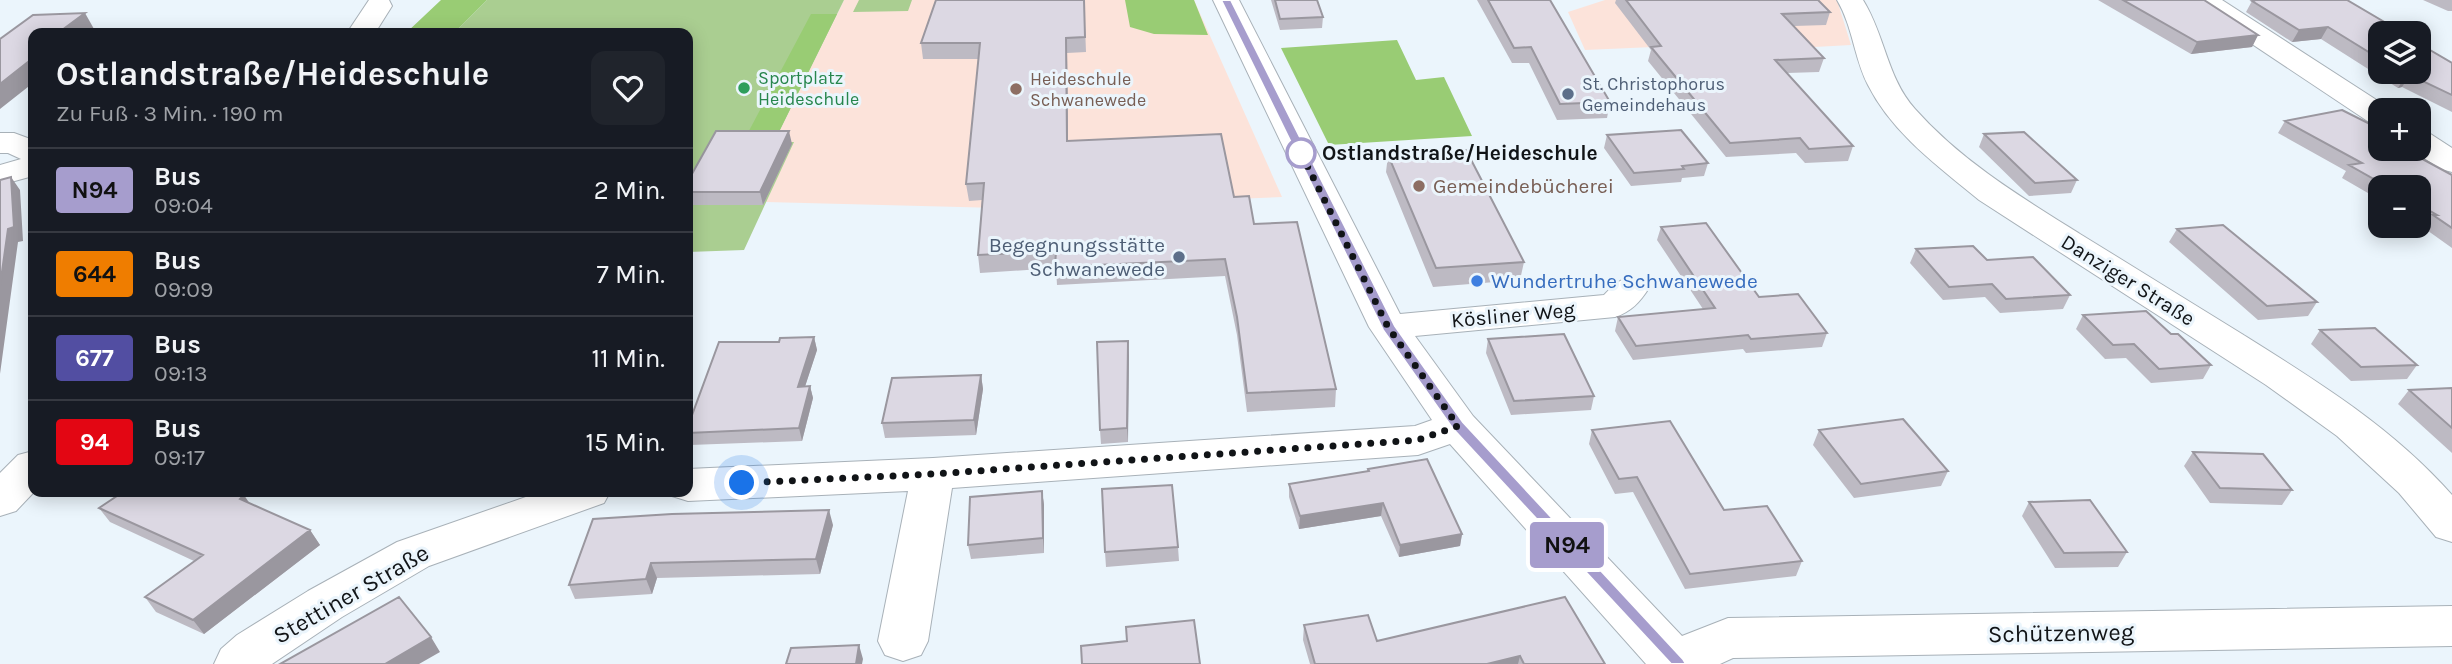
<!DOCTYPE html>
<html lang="de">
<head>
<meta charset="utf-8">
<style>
  :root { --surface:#171b24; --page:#20242c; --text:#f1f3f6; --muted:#9ea1a6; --line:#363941 }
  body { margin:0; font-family:Karla,sans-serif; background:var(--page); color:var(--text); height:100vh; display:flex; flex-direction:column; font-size:26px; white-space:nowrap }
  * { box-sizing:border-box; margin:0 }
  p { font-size:23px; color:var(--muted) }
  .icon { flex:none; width:38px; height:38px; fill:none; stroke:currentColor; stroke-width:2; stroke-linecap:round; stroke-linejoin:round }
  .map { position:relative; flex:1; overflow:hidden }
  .sheet { position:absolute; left:28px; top:28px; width:665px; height:469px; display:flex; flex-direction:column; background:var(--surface); border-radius:14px; box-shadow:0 4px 18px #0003 }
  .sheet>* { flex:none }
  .badge { padding:0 14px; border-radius:5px; font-size:24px; line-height:46px }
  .tools { position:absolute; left:2368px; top:21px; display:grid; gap:14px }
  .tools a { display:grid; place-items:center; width:63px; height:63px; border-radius:14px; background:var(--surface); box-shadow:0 4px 18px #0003; font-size:35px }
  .you { position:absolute; width:35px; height:35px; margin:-18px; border:5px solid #fff; border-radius:50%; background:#1a73e8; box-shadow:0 0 0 10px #1a73e833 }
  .map>.badge { position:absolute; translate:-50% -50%; box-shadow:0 0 0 4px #fff }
  .round { display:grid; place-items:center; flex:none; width:74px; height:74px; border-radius:14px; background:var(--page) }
  .summary { display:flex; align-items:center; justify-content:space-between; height:119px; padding:0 28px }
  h1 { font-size:33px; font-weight:700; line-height:52px }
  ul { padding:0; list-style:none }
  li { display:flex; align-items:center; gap:21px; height:84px; padding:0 28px; border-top:2px solid var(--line) }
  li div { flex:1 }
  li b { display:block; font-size:26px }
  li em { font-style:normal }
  li .badge { min-width:77px; font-weight:700; text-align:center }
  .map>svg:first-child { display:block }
  .education { fill:#fce3da }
  .green { fill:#aace91 }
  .forest { fill:#99cc74 }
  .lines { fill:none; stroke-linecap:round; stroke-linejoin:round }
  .minor-casing { stroke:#a8b1b8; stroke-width:2 }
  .minor { fill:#fff; fill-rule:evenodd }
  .wall { fill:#bdbac3 }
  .shaded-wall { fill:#9a979f }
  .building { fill:#dcd8e3; stroke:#9a979f; stroke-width:2 }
  .line { fill:#a69dcd; stroke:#fff; stroke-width:2 }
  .walk { stroke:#111417; stroke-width:7; stroke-dasharray:0 12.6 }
  .leisure-dot { fill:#2e9e5b; stroke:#ebf5fc; stroke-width:2.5 }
  .education-dot { fill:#8d6e63; stroke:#ebf5fc; stroke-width:2.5 }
  .service-dot { fill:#5c6f8a; stroke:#ebf5fc; stroke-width:2.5 }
  .stop-dot { fill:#fff; stroke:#a69dcd; stroke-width:3.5 }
  .shop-dot { fill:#3f7fe0; stroke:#ebf5fc; stroke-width:2.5 }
  .labels { text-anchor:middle; stroke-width:6; stroke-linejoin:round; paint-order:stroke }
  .far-leisure-label { font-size:18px; fill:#27864d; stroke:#ebf5fc; text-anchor:start }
  .far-education-label { font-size:18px; fill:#785e54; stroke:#ebf5fc; text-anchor:start }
  .far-service-label { font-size:18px; fill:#4e5e75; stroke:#ebf5fc; text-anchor:start }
  .stop-label { font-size:21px; font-weight:bold; fill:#111417; stroke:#ebf5fc; text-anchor:start }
  .education-label { font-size:21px; fill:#785e54; stroke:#ebf5fc; text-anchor:start }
  .service-label { font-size:21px; fill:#4e5e75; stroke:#ebf5fc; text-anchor:end }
  .street-label { font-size:21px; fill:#111417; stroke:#ebf5fc }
  .shop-label { font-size:21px; fill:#366cbe; stroke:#ebf5fc; text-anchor:start }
  .near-street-label { font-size:24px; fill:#111417; stroke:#ebf5fc }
</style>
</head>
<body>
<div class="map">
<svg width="2452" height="664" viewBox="0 0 2452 664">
  <rect width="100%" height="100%" fill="#ebf5fc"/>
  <path class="education" d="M844,0H1194L1282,197L999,208L766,202L793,143L774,142Z
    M1605,0H1837L1851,45L1704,53L1699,45L1585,50L1568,12Z"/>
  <path class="green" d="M487,0H844L774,142H794L744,250L688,252V33H454Z
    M859,0H912L908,11L853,12Z"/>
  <path class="forest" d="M441,0H487L454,33H406Z
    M1125,0H1194L1208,35L1154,34L1130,27Z
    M811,14H837L774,142H743Z
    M1397,40L1416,80L1444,77L1472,136L1329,145L1281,48Z"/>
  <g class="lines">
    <defs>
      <path id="minor" d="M369,0H389L392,6L375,33H347Z
        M1213,0H1239L1400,314L1604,295C1617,281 1624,275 1644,280L1649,288C1640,302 1631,312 1615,317L1415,336L1473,416L1682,636L1728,618L2452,606V646L1733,658L1720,664H1646L1450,444L1418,455L952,488L928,641L921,655L903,661L885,655L878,641L908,491L688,501L672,496L670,492H688V469L933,458L1415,426L1432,420L1369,327Z
        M1837,0H1863C1885,35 1887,78 1915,109C1961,161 2021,197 2080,234C2134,267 2188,301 2242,334C2317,381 2393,428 2452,495V542L2436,537L2399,493L2337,436L2266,385L1979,200C1939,167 1892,133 1868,85C1854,58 1853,27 1837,0Z
        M2191,0H2222L2392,110H2380V124L2369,122L2195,6Z
        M2418,131L2429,133L2452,148V172L2441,169L2410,149H2418Z
        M0,133H14L33,140V176L0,185V165L21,159L8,153H0Z
        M33,451L34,492L16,511L0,516V473L18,455Z
        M540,492H610L604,503L429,566L342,617L272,664H214L221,649L237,635L308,591L397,542Z"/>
    </defs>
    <use href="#minor" class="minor-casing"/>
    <use href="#minor" class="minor"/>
  </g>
  <path class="wall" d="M1084,0L1086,52L1067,53L1068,141L1234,197L1254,224L1336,389L1335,407L1247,412L1237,335L1225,276L1057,285L1056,268L980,273L978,255L982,200L969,201L966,184L979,59H923L921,43Z
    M1271,0H1317L1323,17L1322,28L1280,30Z
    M1477,0H1550L1610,102L1607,118L1557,120L1529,63H1512Z
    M1616,0H1818L1830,12L1826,25L1794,26L1824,58L1819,72L1787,73L1853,146L1848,161L1805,163L1796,153L1726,157L1648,61L1651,50L1615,3Z
    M2098,0H2204L2258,35L2252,47L2191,54Z
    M2423,0H2452V11H2448Z
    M2252,1L2380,33V72H2418L2452,63V112L2402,87L2398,88L2321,39L2292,42L2246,12Z
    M2285,121L2380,149L2452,175V248L2424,228L2426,226L2418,222V187H2380V200L2342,178L2346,171L2278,133Z
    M1984,134L2077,180L2071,193L2029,196L1979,147Z
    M1607,135L1708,163L1704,176L1682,178L1681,182L1631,186L1604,148Z
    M792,144L763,205H688V181Z
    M1388,155L1524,262L1520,280L1433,287L1386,172Z
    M1661,227L1759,297L1827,333L1822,347L1746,353L1743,349L1633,360L1615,331L1618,317L1703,309L1657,240Z
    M2177,229L2317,302L2308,316L2258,320L2169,242Z
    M1916,249L1987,260L2070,295L2063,309L2000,313L1985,297L1943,300L1910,263Z
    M2083,315L2171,334L2211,365L2203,379L2151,383L2126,358L2105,359L2076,329Z
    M2320,330L2417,365L2407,379L2351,381L2311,344Z
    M814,337L817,350L805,386H810L813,398L802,441L690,445L688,440V426L779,342Z
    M1488,339L1594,396L1591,410L1511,415L1486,353Z
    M1128,341V442L1101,444L1100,430Z
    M981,375L983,389L976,435L885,438L882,423Z
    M2452,388V453L2398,404L2409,390Z
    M1592,430L1724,510L1802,561L1796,576L1685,589L1633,492L1615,494L1589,444Z
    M1819,430L1948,471L1941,486L1854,498L1813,445Z
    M2193,452L2292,490L2282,505L2210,503L2184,466Z
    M1368,469L1462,534L1460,546L1399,557L1381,516L1299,529L1289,497V484L1367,471Z
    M1042,491L1044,505V553L971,559L968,545Z
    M2029,502L2127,552L2118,567L2055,568L2022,516Z
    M250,503L310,530L320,545L204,634L156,612L145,597L194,561L110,522L99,508Z
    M593,519L833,525L820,574L657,578L652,594L575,599L569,585Z
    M1178,547L1179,561L1106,567L1105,552Z
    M1304,625L1377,641L1605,664H1310L1303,640Z"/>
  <path class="shaded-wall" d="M85,13L94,29L89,33H58Z
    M2328,27L2321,39L2292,42L2299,30Z
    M2258,35L2252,47L2191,54L2197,42Z
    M1066,38L1067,53L1068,158L1067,141Z
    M33,58V83L0,109V84Z
    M2406,75H2410L2402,87L2398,88Z
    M789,131L792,144L763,205L760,192Z
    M11,177L20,190L23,241L18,242L0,374V286Z
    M814,337L817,350L801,399L798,387Z
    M1128,341L1129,355L1128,442L1127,428Z
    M981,375L983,389L976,435L974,420Z
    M810,386L813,398L802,441L799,428Z
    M1042,491L1044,505V553L1043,538Z
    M244,495L254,510L240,499Z
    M1383,503L1381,516L1299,529L1300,516Z
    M829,510L833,525L820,574L816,559Z
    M310,530L320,545L204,634L193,620Z
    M1462,534L1460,546L1399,557L1400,545Z
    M651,563L657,578L652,594L646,579Z
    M431,637L440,652L419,664H385Z
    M859,645L863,659L862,664H856Z
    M1520,656L1518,664H1487Z"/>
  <path class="building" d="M936,0H1084L1085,37L1066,38L1067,141L1221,134L1234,197L1249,196L1254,224L1297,222L1336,389L1247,393L1237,317L1225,259L1055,267L1056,251L978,255L984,183L966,184L980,43H921Z
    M1275,0H1317L1323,17L1280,19Z
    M1488,0H1550L1610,102L1560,104L1531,47L1514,48Z
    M1626,0H1818L1830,12L1782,14L1824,58L1775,60L1853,146L1809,149L1800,138L1730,143L1651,47L1661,46Z
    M2123,0H2204L2258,35L2197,42Z
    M2256,0H2347L2403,33H2380V59L2328,27L2299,30L2252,1Z
    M85,13L58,33H33V58L0,84V39L33,15Z
    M270,31L316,32L314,33H268Z
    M2418,43L2452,63V95L2410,75H2406L2400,72H2418Z
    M2342,110L2380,129V149H2404L2452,175V228L2433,215H2437L2418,204V187H2388L2349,165L2362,163L2285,121Z
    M1681,130L1708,163L1682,166L1684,169L1634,173L1607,135Z
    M716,131H789L760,192H688V181Z
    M2024,132L2077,180L2035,183L1984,134Z
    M1466,150L1524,262L1436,268L1388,155Z
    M11,177L14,227L8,229L0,286V180Z
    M1706,223L1759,297L1798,294L1827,333L1751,339L1748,335L1636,346L1618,317L1715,308L1661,227Z
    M2223,225L2317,302L2267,306L2177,229Z
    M1973,246L1987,260L2033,257L2070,295L2006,299L1992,284L1949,287L1916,249Z
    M2146,311L2171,334H2178L2211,365L2159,369L2134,344L2113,345L2083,315Z
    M2375,328L2417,365L2361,367L2320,330Z
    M1564,334L1594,396L1514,401L1488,339Z
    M814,337L798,387L810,386L799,428L688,433V426L719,342H779L780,338Z
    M1128,341L1127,428L1100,430L1097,342Z
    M981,375L974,420L882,423L892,378Z
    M2452,388V428L2409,390Z
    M1903,419L1948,471L1861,484L1819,430Z
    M1670,421L1724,510L1767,506L1802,561L1690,574L1637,477L1619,479L1592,430Z
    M2193,452L2263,454L2292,490L2220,488Z
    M1427,459L1462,534L1400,545L1383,503L1300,516L1289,484L1369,471L1368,469Z
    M1172,485L1178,547L1105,552L1102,489Z
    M1042,491L1043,538L968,545L970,497Z
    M123,492H236L244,495L240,499L310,530L193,620L145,597L203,555L99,508Z
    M2090,500L2127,552L2064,553L2029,502Z
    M829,510L816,559L651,563L646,579L569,585L593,519L672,514Z
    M399,597L431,637L385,664H280Z
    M1565,597L1605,664H1524L1520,656L1487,664H1315L1304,625L1368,615L1377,641Z
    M1194,620L1200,664H1082L1081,646L1127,641L1126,627Z
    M859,645L856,664H786L791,648Z"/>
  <path class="line" d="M1221,0H1231L1395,326L1463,422L1683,659L1686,664H1671L1453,429L1383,330Z"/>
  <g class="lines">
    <path class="walk" d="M742,483L933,474L1418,440L1458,426L1388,327L1301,153"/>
  </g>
  <circle class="leisure-dot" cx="744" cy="88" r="7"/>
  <g class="education-dot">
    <circle cx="1016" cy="89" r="7"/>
    <circle cx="1419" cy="186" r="7"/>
  </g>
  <g class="service-dot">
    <circle cx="1568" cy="94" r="7"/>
    <circle cx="1179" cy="257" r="7"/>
  </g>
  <circle class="stop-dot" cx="1301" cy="153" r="14"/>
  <circle class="shop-dot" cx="1477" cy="281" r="7"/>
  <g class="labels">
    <g class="far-leisure-label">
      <text x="758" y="84">Sportplatz<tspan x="758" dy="21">Heideschule</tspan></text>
    </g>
    <g class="far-education-label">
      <text x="1030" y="85">Heideschule<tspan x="1030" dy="21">Schwanewede</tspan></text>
    </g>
    <g class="far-service-label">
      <text x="1582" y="90">St. Christophorus<tspan x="1582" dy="21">Gemeindehaus</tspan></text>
    </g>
    <g class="stop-label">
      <text x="1322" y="160">Ostlandstraße/Heideschule</text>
    </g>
    <g class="education-label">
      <text x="1433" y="193">Gemeindebücherei</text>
    </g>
    <g class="service-label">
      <text x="1165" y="252">Begegnungsstätte<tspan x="1165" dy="24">Schwanewede</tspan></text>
    </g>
    <g class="street-label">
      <text transform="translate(2128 280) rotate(32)" y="7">Danziger Straße</text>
      <text transform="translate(1513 315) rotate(-5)" y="7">Kösliner Weg</text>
    </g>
    <g class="shop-label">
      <text x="1491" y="288">Wundertruhe Schwanewede</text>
    </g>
    <g class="near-street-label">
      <text transform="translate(351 594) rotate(-30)" y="8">Stettiner Straße</text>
      <text transform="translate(2061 633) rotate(-1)" y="8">Schützenweg</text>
    </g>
  </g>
</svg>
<div class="tools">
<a><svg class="icon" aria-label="layers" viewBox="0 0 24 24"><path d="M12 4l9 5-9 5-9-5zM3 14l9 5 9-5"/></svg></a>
<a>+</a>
<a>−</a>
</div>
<div class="you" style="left:742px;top:483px"></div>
<b class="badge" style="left:1567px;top:545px;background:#a69dcd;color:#111">N94</b>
<section class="sheet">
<div class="summary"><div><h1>Ostlandstraße/Heideschule</h1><p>Zu Fuß · 3 Min. · 190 m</p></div><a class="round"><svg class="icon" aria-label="heart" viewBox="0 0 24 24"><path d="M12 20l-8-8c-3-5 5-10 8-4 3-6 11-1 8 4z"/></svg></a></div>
<ul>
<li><span class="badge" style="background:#a69dcd;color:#111">N94</span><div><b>Bus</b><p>09:04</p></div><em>2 Min.</em></li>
<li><span class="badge" style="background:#ef7d00;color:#111">644</span><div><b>Bus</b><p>09:09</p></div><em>7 Min.</em></li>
<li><span class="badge" style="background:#524ea2;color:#fff">677</span><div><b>Bus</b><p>09:13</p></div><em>11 Min.</em></li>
<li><span class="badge" style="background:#e30613;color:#fff">94</span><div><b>Bus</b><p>09:17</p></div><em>15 Min.</em></li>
</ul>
</section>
</div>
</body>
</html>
